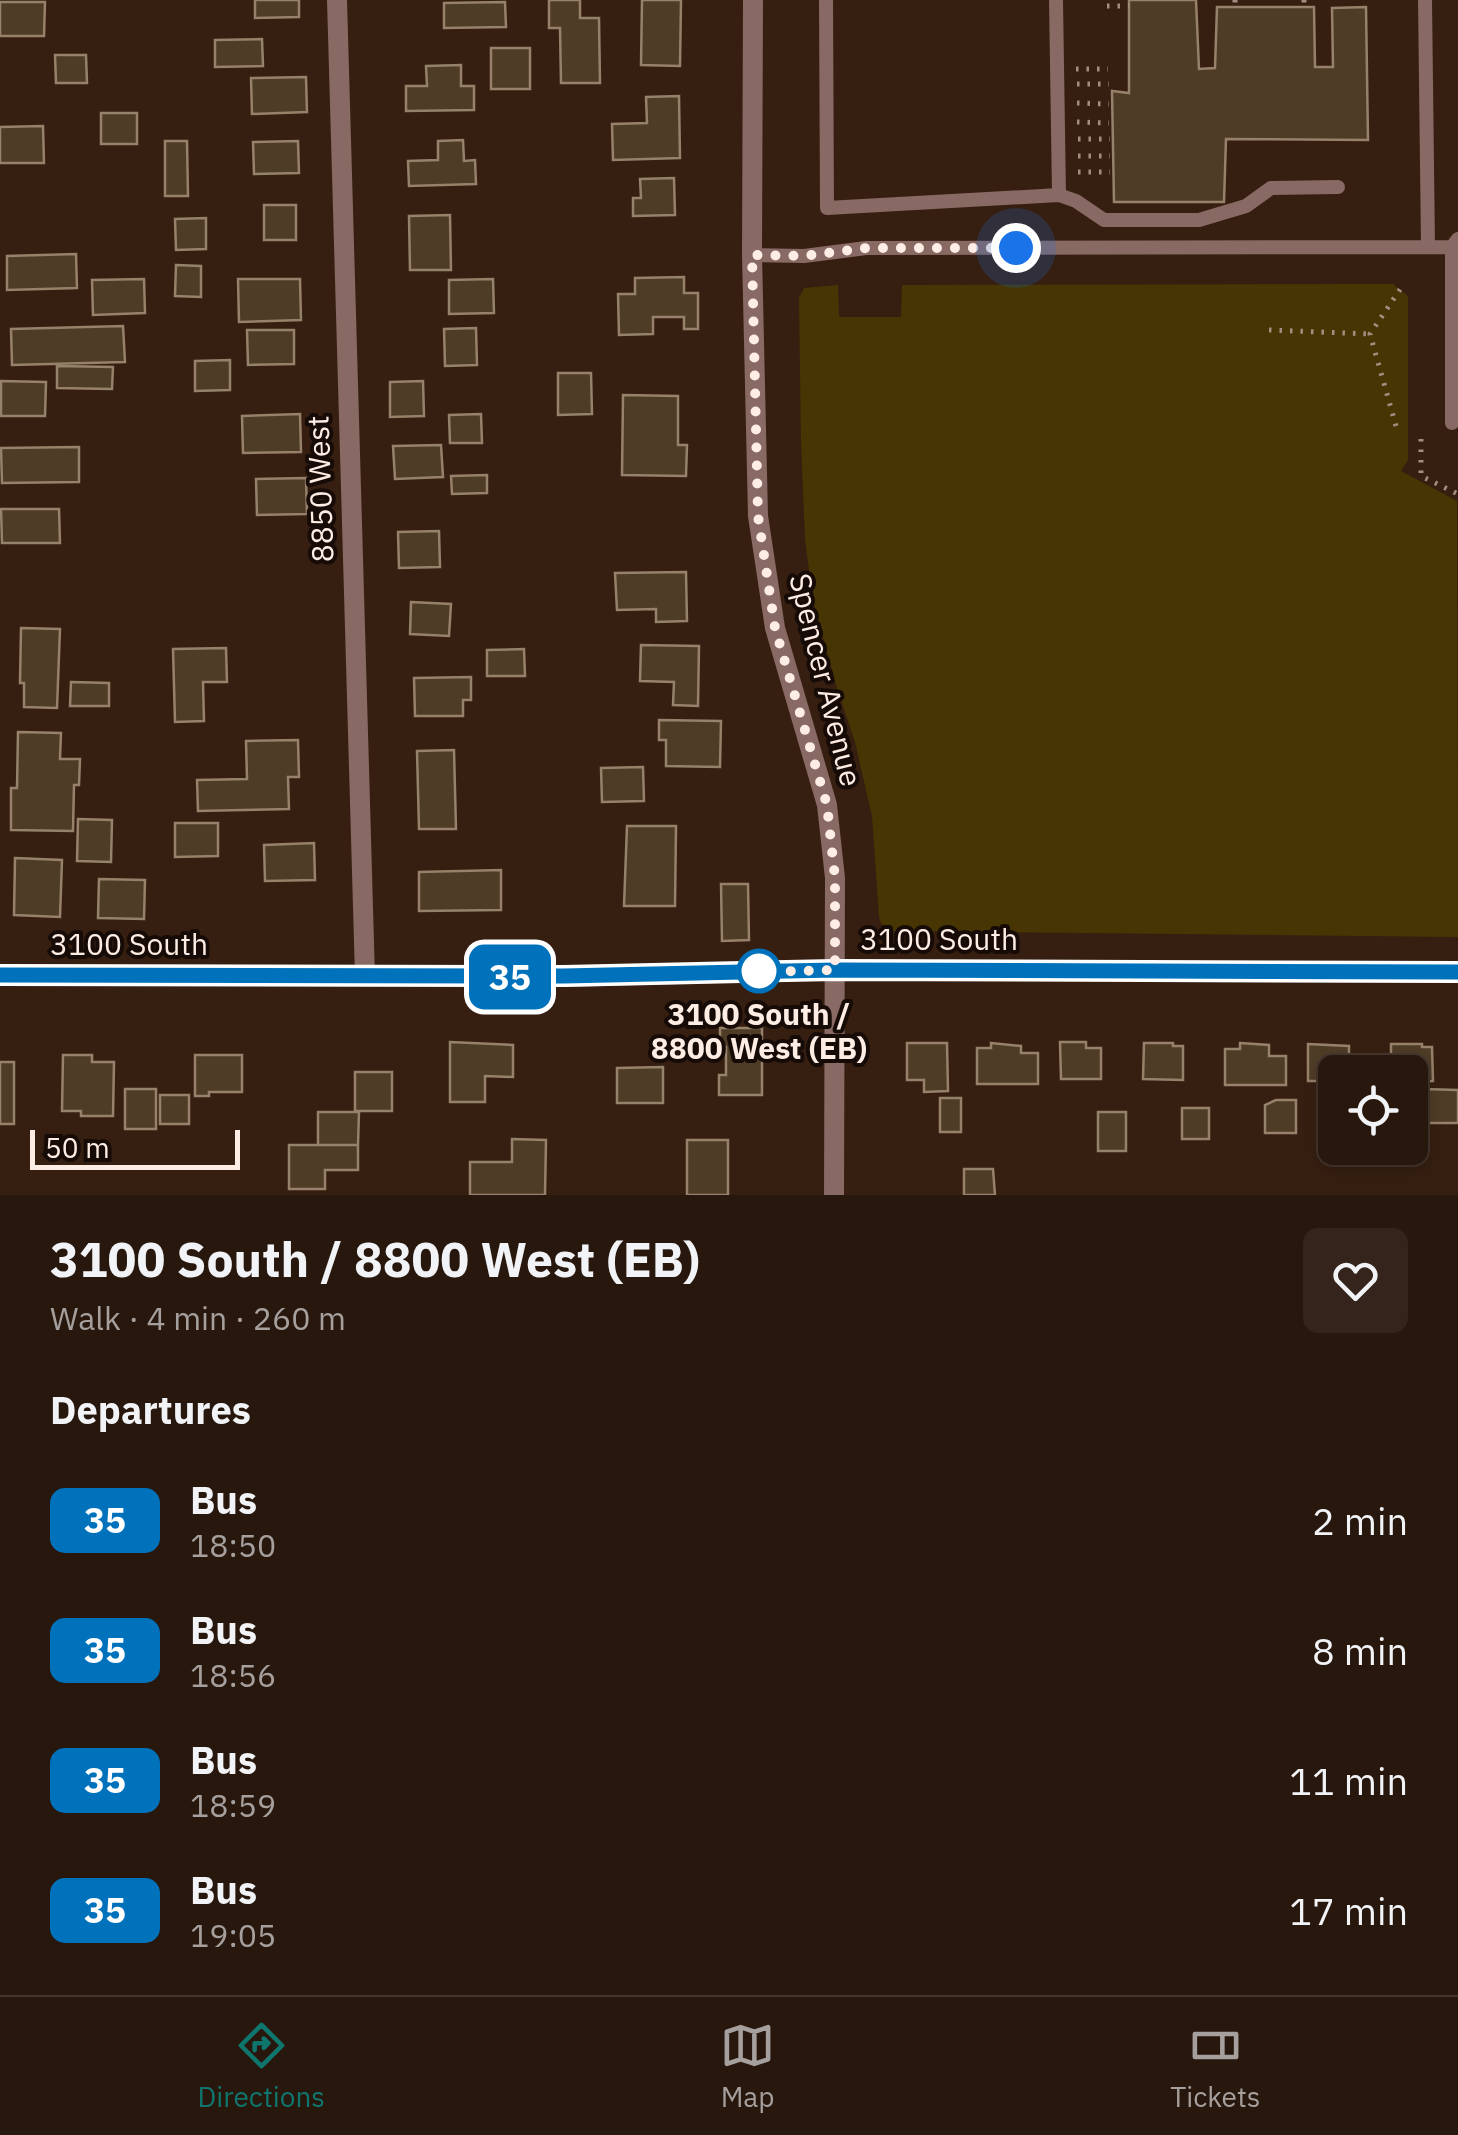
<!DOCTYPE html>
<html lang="en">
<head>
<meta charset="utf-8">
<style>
  :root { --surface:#28170d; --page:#34241b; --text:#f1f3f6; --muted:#a59f9d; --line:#44362e; --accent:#0f766e }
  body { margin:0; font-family:"IBM Plex Sans",sans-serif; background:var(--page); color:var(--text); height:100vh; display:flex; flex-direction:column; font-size:38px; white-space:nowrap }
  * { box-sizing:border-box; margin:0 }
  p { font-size:32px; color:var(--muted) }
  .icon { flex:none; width:55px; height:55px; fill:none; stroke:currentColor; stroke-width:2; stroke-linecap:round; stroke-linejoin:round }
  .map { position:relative; height:1195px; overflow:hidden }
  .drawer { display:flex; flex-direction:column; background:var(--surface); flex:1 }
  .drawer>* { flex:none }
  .badge { padding:0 20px; border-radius:15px; font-size:35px; line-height:65px }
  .controls { position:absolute; left:1318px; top:1055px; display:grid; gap:20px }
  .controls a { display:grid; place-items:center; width:110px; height:110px; border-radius:15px; background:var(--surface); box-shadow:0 5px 15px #0003,0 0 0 2px var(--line); font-size:50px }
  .scale { position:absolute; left:30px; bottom:25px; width:210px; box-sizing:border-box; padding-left:10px; border:5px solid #fdede4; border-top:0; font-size:28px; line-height:35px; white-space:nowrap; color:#fdede4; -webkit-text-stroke:8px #160b06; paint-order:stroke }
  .you { position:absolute; width:50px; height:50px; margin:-25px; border:8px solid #fff; border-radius:50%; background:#1a73e8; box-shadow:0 0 0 15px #1a73e833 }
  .map>.badge { position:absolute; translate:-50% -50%; box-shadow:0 0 0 5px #fff }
  h2 { padding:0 50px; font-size:38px; line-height:90px }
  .round { display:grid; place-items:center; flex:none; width:105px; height:105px; border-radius:15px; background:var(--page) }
  .head { display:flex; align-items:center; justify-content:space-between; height:170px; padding:0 50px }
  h1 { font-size:48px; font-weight:800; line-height:75px }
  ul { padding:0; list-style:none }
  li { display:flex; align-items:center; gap:30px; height:130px; padding:0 50px }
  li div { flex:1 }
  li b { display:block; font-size:38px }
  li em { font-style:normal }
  li .badge { min-width:110px; font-weight:700; text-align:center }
  .menu { display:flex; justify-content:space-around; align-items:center; height:140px; border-top:2px solid var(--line); background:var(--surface); font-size:28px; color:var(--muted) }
  .menu a { display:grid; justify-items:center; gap:5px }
  .menu .on { color:var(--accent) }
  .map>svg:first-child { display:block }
  .green { fill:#473603 }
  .building { fill:#4f3c27; stroke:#96816a; stroke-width:2.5 }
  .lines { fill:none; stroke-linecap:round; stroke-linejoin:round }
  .path { stroke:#a28f83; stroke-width:5; stroke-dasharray:2.5 8; stroke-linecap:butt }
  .lane { stroke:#886963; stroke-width:14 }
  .street { stroke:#886963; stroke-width:20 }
  .secondary { stroke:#c08f86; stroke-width:20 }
  .line-casing { stroke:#fff; stroke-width:22 }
  .line { stroke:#0072bc; stroke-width:15 }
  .walk { stroke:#fdede4; stroke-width:10; stroke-dasharray:0 18 }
  .stop-dot { fill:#fff; stroke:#0072bc; stroke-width:5 }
  .labels { text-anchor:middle; stroke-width:8; stroke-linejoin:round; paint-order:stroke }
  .street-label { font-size:30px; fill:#fdede4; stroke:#160b06 }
  .stop-label { font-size:30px; font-weight:bold; fill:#fdede4; stroke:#160b06 }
</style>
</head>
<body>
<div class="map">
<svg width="1458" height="1195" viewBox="0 0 1458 1195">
  <rect width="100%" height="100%" fill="#361f11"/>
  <path class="green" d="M1393,284L1408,296V460L1401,471L1457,501L1458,937L888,931L881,923L879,917L872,816L855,742L836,685L813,601L805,539L801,442L799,298L804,288L838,285L839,317H901L902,285Z"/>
  <path class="building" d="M255,0H299V17L255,18Z
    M549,0H580V18H599L600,83H561L560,28H549Z
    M642,0H681L680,66L641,65Z
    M1129,0H1196L1199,69L1215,68L1217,7H1314L1315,67H1333L1332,8L1366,7L1368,140L1226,139L1224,202H1114L1112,91L1129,93Z
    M0,2H45L44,36H0Z
    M505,2L506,27L444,28V3Z
    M262,39L263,66L215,67V40Z
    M491,48H530V89H491Z
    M55,55H86L87,83H56Z
    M461,65V86H474V110L406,111V86H427L426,66Z
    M306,77L307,112L252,114L251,78Z
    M679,96L680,158L613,160L612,124L647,123L646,97Z
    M101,113H137V144H101Z
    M43,126L44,163H0V127Z
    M463,140L464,161L475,160L476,184L409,186L408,161L438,160V141Z
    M165,141H187L188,196H165Z
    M298,141L299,173L254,174L253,142Z
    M674,178L675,215L633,216V198H641L640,179Z
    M264,205H296V240H264Z
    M450,215L451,270H410L409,216Z
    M206,218V249L176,250L175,219Z
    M76,254L77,288L7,290V256Z
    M176,265L201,266V297L175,296Z
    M684,277V293H698V329H684V317H653V334L619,335L618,294H635V278Z
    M144,279L145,313L93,315L92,280Z
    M238,279H300L301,320L239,322Z
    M493,279L494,313L449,314V280Z
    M123,326L125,362L12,365L11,329Z
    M476,328L477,365L445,366L444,329Z
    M247,330H294V364L248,365Z
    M230,360V390L195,391V361Z
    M57,366L113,367L112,389L57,388Z
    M558,373H591L592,414L558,415Z
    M1,381L46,382L45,416H1Z
    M423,381L424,416L390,417V382Z
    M623,395L678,396V445H687L686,476L622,475Z
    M300,414L301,452L243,453L242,416Z
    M481,414L482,443H450L449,415Z
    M441,445L443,477L395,479L393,446Z
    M79,447V482L2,483L1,448Z
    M487,475V493L452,494L451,476Z
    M306,478L307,514L257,515L256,479Z
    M1,509H59L60,543H2Z
    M439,531L440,567L399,568L398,532Z
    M686,572L687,621L656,622V609L617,610L615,573Z
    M411,602L451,604L449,636L410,634Z
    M21,628L60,629L57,708L24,707V683H20Z
    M641,645L699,646L698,706L673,705L674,682L640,681Z
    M226,648L227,682H203L204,721L175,722L173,649Z
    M524,649L525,676H487V650Z
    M471,677V700H463V716H415L414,678Z
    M71,682L109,683V706H70Z
    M659,720L721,721L720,767L666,766V740H659Z
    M18,732L61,733L60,759H80L79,785H74L73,831L11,830V788H17Z
    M298,740L299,777H288L289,809L198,811L197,780L247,779L246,741Z
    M454,750L456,829H419L417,751Z
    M643,767L644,801L602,802L601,768Z
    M78,819L112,820L111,862L77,861Z
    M175,823H218V856L175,857Z
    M627,826H676L675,906H624Z
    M314,843L315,880L265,881L264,845Z
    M15,858L62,860L60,917L14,915Z
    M501,870V910L419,911V872Z
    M99,879L145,880L144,919L98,918Z
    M721,884H748L749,940L722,941Z
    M720,1028H762V1095H719V1075H726V1047H720Z
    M450,1042L513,1045V1077L485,1076V1102H450Z
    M1060,1042H1086V1048H1101V1079H1061Z
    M907,1043H947L948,1091L924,1092V1080H907Z
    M991,1043L1021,1046V1053H1038V1084H977V1048H991Z
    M1144,1043H1173V1046H1183V1080L1143,1079Z
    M1240,1043L1269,1045V1056H1286V1085H1225V1049H1240Z
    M1308,1044L1349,1046V1072H1335V1081H1308Z
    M1391,1044H1422V1047H1432L1433,1081L1410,1082V1072H1391Z
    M63,1055H92V1062H114L113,1116H81V1111H62Z
    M195,1055H242V1092H209V1096H195Z
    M0,1062H14V1124H0Z
    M663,1067V1103H617V1068Z
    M355,1072H392V1111H355Z
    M125,1089H156V1129H125Z
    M1424,1089L1458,1090V1123H1424Z
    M160,1095H189V1124H160Z
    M940,1098H961V1132H940Z
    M1276,1100H1296V1133H1265V1105Z
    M1182,1108H1209V1139H1182Z
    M318,1112H359L358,1145H318Z
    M1098,1112H1126V1151H1098Z
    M512,1139L546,1140L545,1195H470V1162H512Z
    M687,1140H728V1195H687Z
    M289,1145H358V1170H325V1189H289Z
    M964,1169H993L995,1195H964Z"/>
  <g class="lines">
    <path class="path" d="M1235,0V7
      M1304,0V7
      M1107,6H1129
      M1076,69H1108
      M1077,84H1109
      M1077,103L1109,104
      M1077,122L1109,123
      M1078,139H1110
      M1078,156H1110
      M1078,172H1110
      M1269,330L1370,334
      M1396,426L1370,334L1403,285
      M1421,439V476L1458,494"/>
    <path class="lane" d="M826,0L827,208L1059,195
      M1056,0L1059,195L1076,201L1104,220H1199L1246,206L1271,188L1338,187
      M1425,0L1428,247
      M1452,247V423
      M752,255L804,256L866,248L1452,247L1458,239"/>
    <path class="street" d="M337,0L365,977
      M753,0L752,255L758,516L775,628L827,805L835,878L834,1195
      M0,975L564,977L835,970"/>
    <path class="secondary" d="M835,970L1458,972"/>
  </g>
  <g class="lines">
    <defs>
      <path id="line" d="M0,975L564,976L835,970L1458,972"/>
    </defs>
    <use href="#line" class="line-casing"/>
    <use href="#line" class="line"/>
    <path class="walk" d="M759,971L757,972L835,970V878L827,805L775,628L758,516L752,255L804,256L866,248H1016"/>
  </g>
  <circle class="stop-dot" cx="759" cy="971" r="20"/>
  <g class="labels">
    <g class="street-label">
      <text transform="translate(321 489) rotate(-92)" y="10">8850 West</text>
      <text transform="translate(825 680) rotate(76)" y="10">Spencer Avenue</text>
      <text x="939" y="950">3100 South</text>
      <text x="129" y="955">3100 South</text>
    </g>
    <g class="stop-label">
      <text x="759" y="1025">3100 South /<tspan x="759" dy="34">8800 West (EB)</tspan></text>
    </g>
  </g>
</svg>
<div class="controls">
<a><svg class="icon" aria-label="locate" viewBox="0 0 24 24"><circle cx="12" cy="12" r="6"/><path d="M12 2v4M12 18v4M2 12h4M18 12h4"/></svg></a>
</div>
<div class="scale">50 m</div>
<div class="you" style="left:1016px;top:248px"></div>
<b class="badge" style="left:510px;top:977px;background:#0072bc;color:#fff">35</b>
</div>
<section class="drawer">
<div class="head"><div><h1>3100 South / 8800 West (EB)</h1><p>Walk · 4 min · 260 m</p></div><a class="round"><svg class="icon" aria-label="heart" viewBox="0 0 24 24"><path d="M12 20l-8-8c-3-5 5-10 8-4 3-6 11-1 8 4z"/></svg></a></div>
<h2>Departures</h2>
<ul>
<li><span class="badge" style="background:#0072bc;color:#fff">35</span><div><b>Bus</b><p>18:50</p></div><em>2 min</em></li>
<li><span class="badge" style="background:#0072bc;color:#fff">35</span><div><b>Bus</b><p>18:56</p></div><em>8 min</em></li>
<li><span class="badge" style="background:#0072bc;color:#fff">35</span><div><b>Bus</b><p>18:59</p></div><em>11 min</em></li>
<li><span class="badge" style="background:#0072bc;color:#fff">35</span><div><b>Bus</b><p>19:05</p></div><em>17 min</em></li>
</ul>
</section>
<nav class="menu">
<a class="on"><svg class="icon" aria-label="directions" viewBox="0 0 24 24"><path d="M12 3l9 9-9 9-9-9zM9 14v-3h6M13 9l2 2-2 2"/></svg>Directions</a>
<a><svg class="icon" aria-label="map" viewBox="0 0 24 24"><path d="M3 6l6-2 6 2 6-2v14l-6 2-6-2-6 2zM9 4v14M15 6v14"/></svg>Map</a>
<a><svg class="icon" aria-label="tickets" viewBox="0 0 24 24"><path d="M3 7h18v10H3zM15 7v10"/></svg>Tickets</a>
</nav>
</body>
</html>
